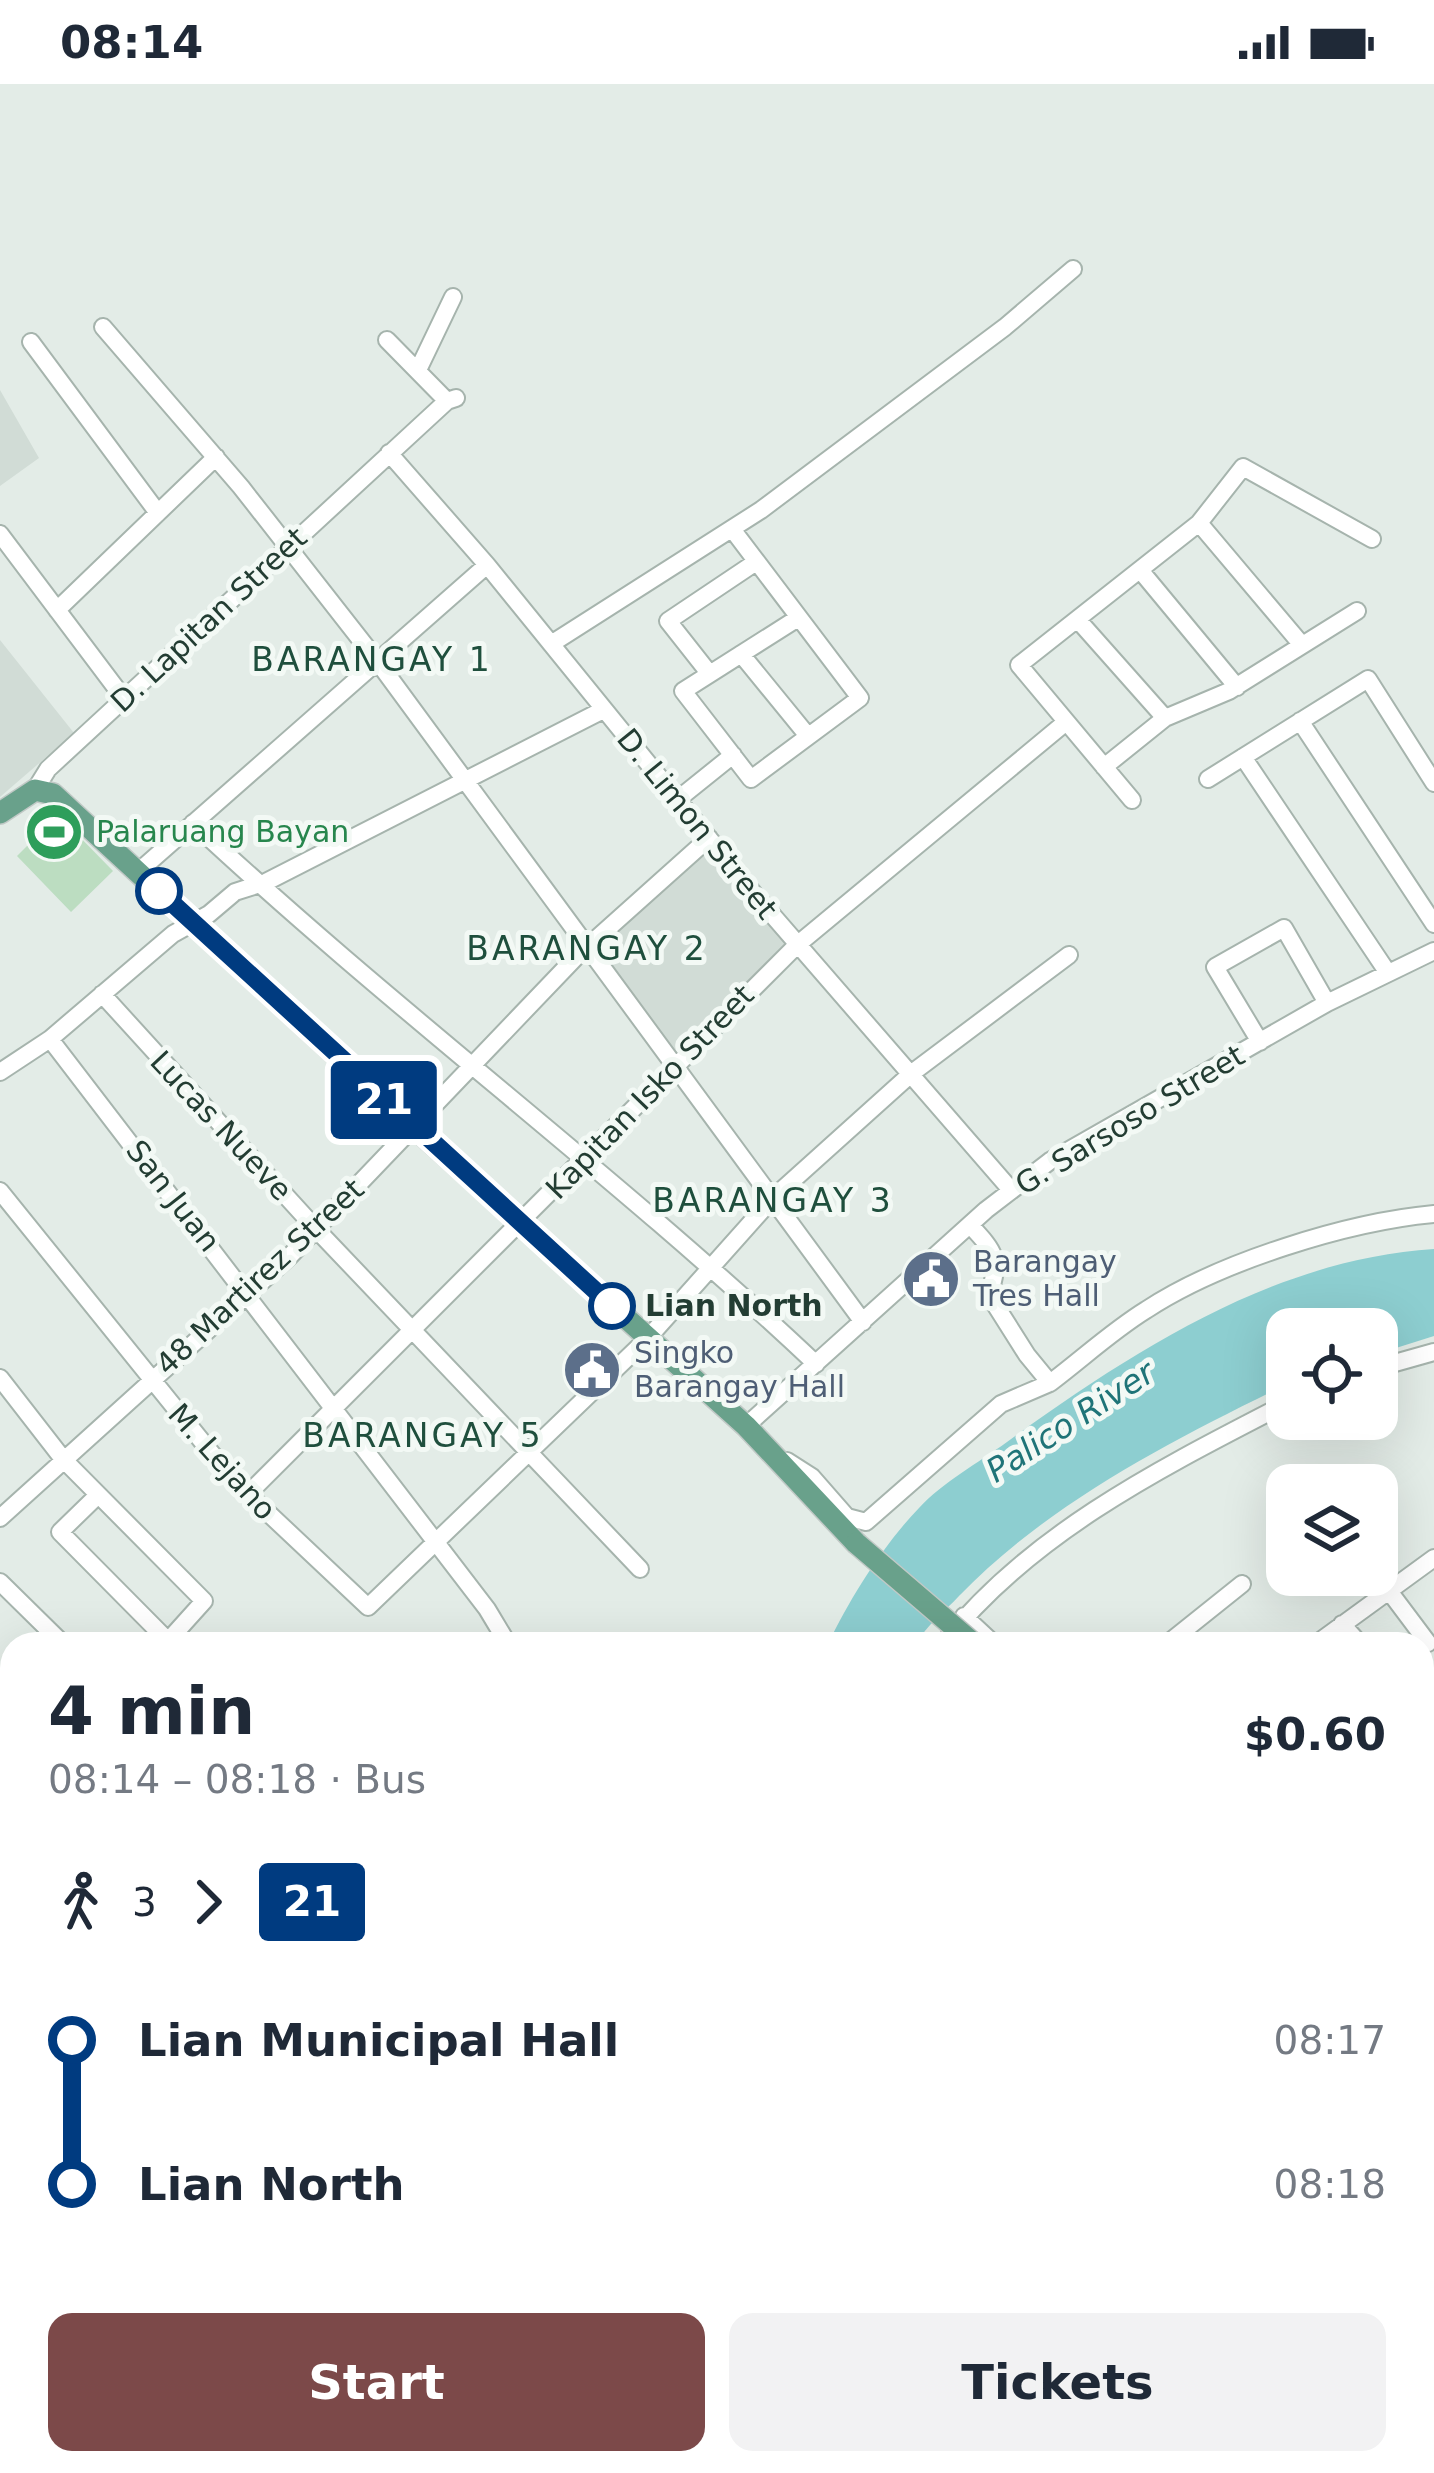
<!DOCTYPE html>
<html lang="en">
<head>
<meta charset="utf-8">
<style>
  :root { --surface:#fff; --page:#f2f2f3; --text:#1f2937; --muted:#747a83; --accent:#7c4949 }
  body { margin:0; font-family:"DejaVu Sans",sans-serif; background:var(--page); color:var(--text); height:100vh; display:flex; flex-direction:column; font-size:45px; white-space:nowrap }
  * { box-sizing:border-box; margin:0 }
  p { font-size:39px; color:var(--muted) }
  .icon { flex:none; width:66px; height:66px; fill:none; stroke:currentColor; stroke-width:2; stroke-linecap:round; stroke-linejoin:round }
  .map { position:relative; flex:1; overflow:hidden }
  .drawer { position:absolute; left:0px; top:1548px; width:1434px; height:843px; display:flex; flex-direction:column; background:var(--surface); border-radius:36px 36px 0 0; box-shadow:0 12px 48px #0002 }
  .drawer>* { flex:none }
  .badge { padding:0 24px; border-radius:9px; font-size:42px; line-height:78px }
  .tools { position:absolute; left:1266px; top:1224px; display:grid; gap:24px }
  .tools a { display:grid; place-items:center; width:132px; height:132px; border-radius:24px; background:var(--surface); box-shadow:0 12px 48px #0002; font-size:60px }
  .map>.badge { position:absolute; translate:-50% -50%; box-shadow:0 0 0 6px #fff }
  .legs { display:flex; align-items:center; gap:18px; height:132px; padding:0 48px; font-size:39px }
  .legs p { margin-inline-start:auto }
  .head { display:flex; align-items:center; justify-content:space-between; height:204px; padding:0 48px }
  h1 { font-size:66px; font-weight:600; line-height:90px }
  .button { display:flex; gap:24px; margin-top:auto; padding:24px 48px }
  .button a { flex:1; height:138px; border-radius:24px; background:var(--accent); color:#fff; font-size:48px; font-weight:600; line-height:138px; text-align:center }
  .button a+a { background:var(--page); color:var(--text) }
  ul { padding:0 48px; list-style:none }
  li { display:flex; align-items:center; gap:42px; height:144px; font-size:45px }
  li i { display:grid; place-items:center; width:18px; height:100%; margin:0 15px; background:currentColor }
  li i::after { content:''; width:30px; height:30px; margin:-15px; border:9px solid; border-radius:50%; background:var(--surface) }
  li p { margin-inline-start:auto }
  li:first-child i { background:linear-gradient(#0000 50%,currentColor 0) }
  li:last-child i { background:linear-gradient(currentColor 50%,#0000 0) }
  .status { display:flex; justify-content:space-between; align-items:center; height:84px; padding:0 60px; background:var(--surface); direction:ltr }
  .status svg { height:33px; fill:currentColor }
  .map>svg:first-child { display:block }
  .built { fill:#d1dcd6 }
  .green { fill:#bcddc1 }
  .water { fill:#8dced0 }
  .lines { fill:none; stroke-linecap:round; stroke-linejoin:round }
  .minor-casing { stroke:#a6b4ad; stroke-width:20 }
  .major-casing { stroke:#c1c9c6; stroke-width:24 }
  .minor { stroke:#fff; stroke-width:16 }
  .major { stroke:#69a18b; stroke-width:21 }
  .major-bridge-casing { stroke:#c1c9c6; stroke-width:24; stroke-linecap:butt }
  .major-bridge { stroke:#69a18b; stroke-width:21 }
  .line-1-casing { stroke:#fff; stroke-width:27 }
  .line-1 { stroke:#003b80; stroke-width:18 }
  .stop-1-dot { fill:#fff; stroke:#003b80; stroke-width:6 }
  .labels { text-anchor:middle; stroke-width:10; stroke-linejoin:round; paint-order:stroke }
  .street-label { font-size:30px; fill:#233d33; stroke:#f3f9f5 }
  .leisure-label { font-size:30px; fill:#27864d; stroke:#f3f9f5; text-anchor:start }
  .service-label { font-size:30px; fill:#4e5e75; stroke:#f3f9f5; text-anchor:start }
  .stop-label { font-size:30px; font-weight:bold; fill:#233d33; stroke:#f3f9f5; text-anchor:start }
  .neighbourhood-label { font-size:33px; letter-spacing:3px; fill:#1f4f3d; stroke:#f3f9f5 }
  .water-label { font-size:33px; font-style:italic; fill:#1f7478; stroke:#f3f9f5 }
</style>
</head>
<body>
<div class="status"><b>08:14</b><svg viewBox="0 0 49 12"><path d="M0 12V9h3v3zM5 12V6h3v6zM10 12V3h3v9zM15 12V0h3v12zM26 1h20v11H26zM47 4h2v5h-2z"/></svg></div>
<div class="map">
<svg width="1434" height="2389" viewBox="0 0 1434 2389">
  <rect width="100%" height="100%" fill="#e3ece7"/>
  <path class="built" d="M0,306L39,374L0,402Z
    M0,556L74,649L0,713Z
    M708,763L789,864L677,973L595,864Z"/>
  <path class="green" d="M69,742L113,787L71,828L17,772L35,754L46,764Z"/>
  <path class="water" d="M1434,1165V1252L1377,1270V1245H1287V1300C1171,1357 1050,1418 959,1512C945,1527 926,1542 916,1560H828C850,1514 884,1460 919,1424C943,1398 978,1379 1007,1358C1133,1267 1275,1175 1434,1165Z
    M598,2379H700L697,2389H596Z"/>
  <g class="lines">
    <defs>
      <path id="minor" d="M103,243L241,403L378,578L863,1238
        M387,256L447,317
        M31,258L158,429
        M418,286L453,213
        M389,369L487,481L755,811L1011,1106
        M1199,439L1302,561
        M732,445L860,614L751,695L683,607L798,534
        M0,450L125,616
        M1140,486L1237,603
        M57,526L216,373
        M1078,536L1165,634
        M551,560L761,426L1005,243L1073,185
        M741,570L808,652
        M709,589L668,537L756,478
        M1300,637L1434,840
        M1243,673L1388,889
        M1104,683L1165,634L1229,607L1357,527
        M1208,695L1368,595L1434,699
        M35,706L48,685L447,317L456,314
        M677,716L733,671
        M1132,716L1019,581L1199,439L1243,383L1372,455
        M193,739C394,927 616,1091 816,1280
        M138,788L487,481
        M102,910L317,1146L640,1485
        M50,955L487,1525L505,1555V1560
        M1260,958L1215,883L1284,844L1327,919
        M0,988L50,955L173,850L209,830L235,808L266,798L603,626
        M0,1107L213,1371L248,1410L368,1523L648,1254L773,1114L912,989L1069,871
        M970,1141C995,1168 1001,1174 989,1211L1027,1271L1050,1299C1082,1275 1112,1247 1146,1226C1219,1178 1347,1138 1434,1130
        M1377,1284L1434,1268
        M0,1294L63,1375L204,1517L168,1557L60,1448L97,1412
        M746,1342L986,1126L1050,1077L1327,919L1434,867
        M787,1377L812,1393L847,1433L866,1438L1001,1320L1050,1299
        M248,1410L797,861L1066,638
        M0,1434L289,1173L576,873L709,754
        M0,1498L60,1557
        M1389,1507L1428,1559
        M964,1532L994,1560
        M1342,1540L1360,1560
        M943,1560C1030,1449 1163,1383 1287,1319
        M1167,1560L1242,1500
        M1316,1560L1434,1474
        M0,1607L12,1618
        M1422,1634L1434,1648
        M1422,1705L1434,1695
        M1422,1802L1434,1793
        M0,1884L12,1896
        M0,1969L12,1980
        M0,2025L12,2015
        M0,2175L12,2192
        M136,2379L143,2389"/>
      <path id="major" d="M0,729L35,706L53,710L415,1044L746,1342L856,1459
        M1422,1947L1434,1960"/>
    </defs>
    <use href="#minor" class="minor-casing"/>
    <use href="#major" class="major-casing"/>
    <use href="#minor" class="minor"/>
    <use href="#major" class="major"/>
    <defs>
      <path id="major-bridge" d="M856,1459L974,1560"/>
    </defs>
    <use href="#major-bridge" class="major-bridge-casing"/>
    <use href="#major-bridge" class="major-bridge"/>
  </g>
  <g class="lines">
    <defs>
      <path id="line-1" d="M159,807L612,1222"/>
    </defs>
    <use href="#line-1" class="line-1-casing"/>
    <use href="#line-1" class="line-1"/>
  </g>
  <defs>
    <symbol id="stadium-disc" viewBox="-11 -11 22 22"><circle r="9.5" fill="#2e9e5b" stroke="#f3f9f5"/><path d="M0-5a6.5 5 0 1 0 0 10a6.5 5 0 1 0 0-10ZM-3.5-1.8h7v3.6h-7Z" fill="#fff"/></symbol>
    <symbol id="civic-disc" viewBox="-11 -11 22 22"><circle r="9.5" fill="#5c6f8a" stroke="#f3f9f5"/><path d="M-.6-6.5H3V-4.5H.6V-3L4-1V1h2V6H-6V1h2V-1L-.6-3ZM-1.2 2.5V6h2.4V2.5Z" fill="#fff"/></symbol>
  </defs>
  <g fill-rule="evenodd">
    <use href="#stadium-disc" x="21" y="715" width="66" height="66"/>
    <use href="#civic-disc" x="898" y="1162" width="66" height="66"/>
    <use href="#civic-disc" x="559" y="1253" width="66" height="66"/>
  </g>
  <g class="stop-1-dot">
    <circle cx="159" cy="807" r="21"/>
    <circle cx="612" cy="1222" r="21"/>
  </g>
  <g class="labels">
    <g class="street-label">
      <text transform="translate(209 536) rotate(-43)" y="10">D. Lapitan Street</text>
      <text transform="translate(697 740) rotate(51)" y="10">D. Limon Street</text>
      <text transform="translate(650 1008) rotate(-46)" y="10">Kapitan Isko Street</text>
      <text transform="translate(1130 1036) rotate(-31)" y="10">G. Sarsoso Street</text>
      <text transform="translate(221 1042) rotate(47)" y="10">Lucas Nueve</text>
      <text transform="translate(173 1112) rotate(52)" y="10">San Juan</text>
      <text transform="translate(260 1193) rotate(-43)" y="10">48 Martirez Street</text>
      <text transform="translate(222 1378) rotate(48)" y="10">M. Lejano</text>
    </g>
    <g class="leisure-label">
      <text x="96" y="758">Palaruang Bayan</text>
    </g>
    <g class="service-label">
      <text x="973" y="1188">Barangay<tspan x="973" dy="34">Tres Hall</tspan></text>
      <text x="634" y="1279">Singko<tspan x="634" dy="34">Barangay Hall</tspan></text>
    </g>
    <g class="stop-label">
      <text x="645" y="1232">Lian North</text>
    </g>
    <g class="neighbourhood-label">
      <text x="372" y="587">BARANGAY 1</text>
      <text x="587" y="876">BARANGAY 2</text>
      <text x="773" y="1128">BARANGAY 3</text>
      <text x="423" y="1363">BARANGAY 5</text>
    </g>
    <g class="water-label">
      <text transform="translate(1070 1337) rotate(-33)" y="12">Palico River</text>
    </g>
  </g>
</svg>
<div class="tools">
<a><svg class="icon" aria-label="locate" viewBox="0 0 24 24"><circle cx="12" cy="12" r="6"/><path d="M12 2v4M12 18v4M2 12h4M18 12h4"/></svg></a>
<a><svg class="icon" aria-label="layers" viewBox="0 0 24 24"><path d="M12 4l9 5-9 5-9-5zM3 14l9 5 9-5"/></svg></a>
</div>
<b class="badge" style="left:384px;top:1016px;background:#003b80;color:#fff">21</b>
<section class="drawer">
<div class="head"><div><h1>4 min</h1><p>08:14 – 08:18 · Bus</p></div><b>$0.60</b></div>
<div class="legs"><svg class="icon" aria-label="walk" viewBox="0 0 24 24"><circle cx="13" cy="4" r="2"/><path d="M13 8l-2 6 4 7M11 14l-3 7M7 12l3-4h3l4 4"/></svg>3<svg class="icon" aria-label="forward" viewBox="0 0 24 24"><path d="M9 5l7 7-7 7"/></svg><b class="badge" style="background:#003b80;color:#fff">21</b></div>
<ul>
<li><i style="color:#003b80"></i><b>Lian Municipal Hall</b><p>08:17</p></li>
<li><i style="color:#003b80"></i><b>Lian North</b><p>08:18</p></li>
</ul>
<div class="button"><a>Start</a><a>Tickets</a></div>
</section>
</div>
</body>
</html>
